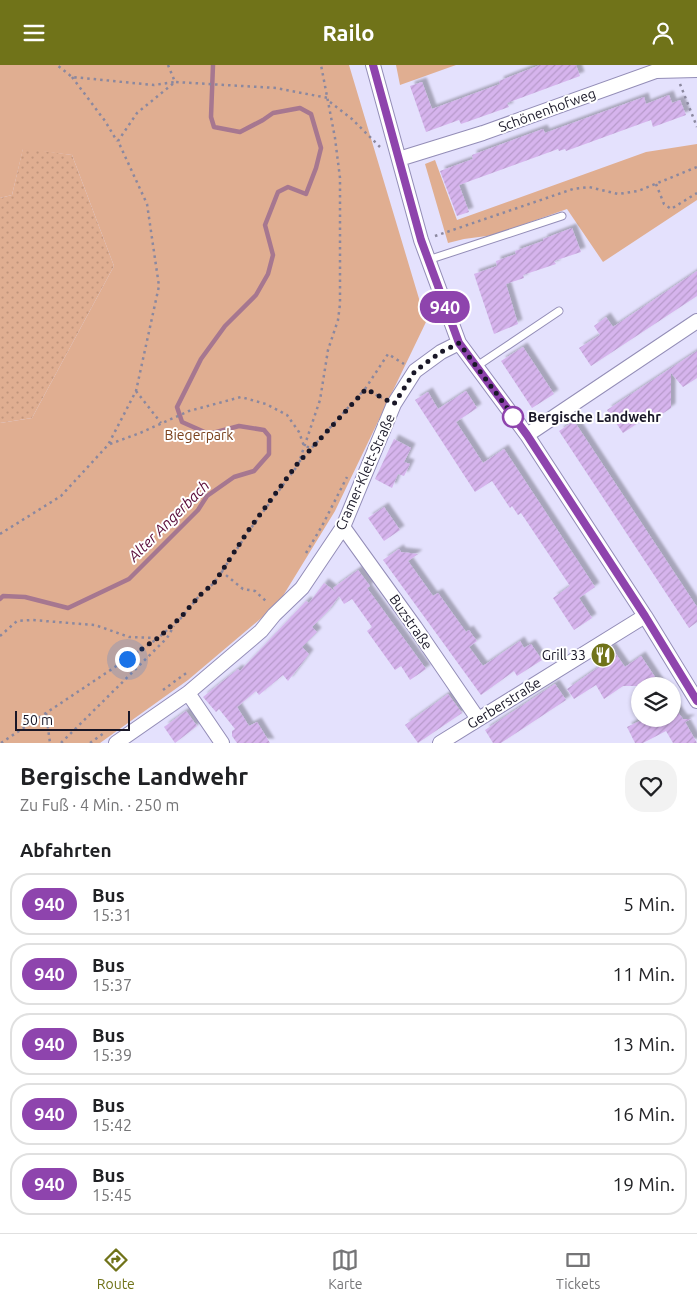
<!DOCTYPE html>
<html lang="de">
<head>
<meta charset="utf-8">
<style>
  :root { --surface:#fff; --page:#f2f2f2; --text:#202124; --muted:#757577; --line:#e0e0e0; --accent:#707319 }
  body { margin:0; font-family:Ubuntu,sans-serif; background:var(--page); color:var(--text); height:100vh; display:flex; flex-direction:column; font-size:19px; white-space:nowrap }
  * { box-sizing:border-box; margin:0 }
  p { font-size:16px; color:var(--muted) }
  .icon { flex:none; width:28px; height:28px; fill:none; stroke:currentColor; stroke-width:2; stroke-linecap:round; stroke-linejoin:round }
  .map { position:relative; height:678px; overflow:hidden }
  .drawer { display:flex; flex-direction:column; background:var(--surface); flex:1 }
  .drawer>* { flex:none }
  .badge { padding:0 10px; border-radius:16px; font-size:18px; line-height:32px }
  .fabs { position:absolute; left:631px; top:612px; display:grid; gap:10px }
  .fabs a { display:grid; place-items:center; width:50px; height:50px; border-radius:50%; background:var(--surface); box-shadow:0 1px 4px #0004; font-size:25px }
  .scale { position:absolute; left:15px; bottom:12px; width:115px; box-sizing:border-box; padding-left:5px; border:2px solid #191727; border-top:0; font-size:14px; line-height:18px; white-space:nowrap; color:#191727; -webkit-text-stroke:4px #fff; paint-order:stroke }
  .you { position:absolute; width:25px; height:25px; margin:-12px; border:4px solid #fff; border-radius:50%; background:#1a73e8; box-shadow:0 0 0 8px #1a73e833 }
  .map>.badge { position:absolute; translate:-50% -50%; box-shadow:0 0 0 2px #fff }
  h2 { padding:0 20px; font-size:19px; line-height:45px }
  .round { display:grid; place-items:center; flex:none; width:52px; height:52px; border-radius:20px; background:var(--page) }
  .headline { display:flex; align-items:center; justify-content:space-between; height:85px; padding:0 20px }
  h1 { font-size:24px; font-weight:700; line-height:38px }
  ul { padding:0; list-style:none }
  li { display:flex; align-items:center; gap:15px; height:62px; margin:0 10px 8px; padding:0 10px; border:2px solid var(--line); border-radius:20px }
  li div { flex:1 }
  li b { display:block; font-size:19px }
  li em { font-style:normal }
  li .badge { min-width:55px; font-weight:700; text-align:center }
  header { display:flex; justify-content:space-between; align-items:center; height:65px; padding:0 20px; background:var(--accent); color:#fff; font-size:22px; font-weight:700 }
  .tabs { display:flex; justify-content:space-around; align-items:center; height:70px; border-top:1px solid var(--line); background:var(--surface); font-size:14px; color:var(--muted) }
  .tabs a { display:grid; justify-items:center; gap:2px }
  .tabs .on { color:var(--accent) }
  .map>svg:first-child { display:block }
  .grass { fill:url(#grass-dots) }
  .park { fill:#e0ae91 }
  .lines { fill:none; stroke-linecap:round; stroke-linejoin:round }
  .stream { stroke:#a67790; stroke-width:4.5 }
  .building { fill:url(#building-hatch); filter:url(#shadow) }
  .service-casing { stroke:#938db7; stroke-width:9 }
  .minor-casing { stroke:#938db7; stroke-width:16 }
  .path { stroke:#8b889f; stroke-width:2.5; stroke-dasharray:2.5 4; stroke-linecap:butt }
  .service { stroke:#fff; stroke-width:7 }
  .minor { stroke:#fff; stroke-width:14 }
  .line-casing { stroke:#fff; stroke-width:11 }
  .line { stroke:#8e44ad; stroke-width:8 }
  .walk { stroke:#191727; stroke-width:5; stroke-dasharray:0 9 }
  .stop-dot { fill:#fff; stroke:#8e44ad; stroke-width:2.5 }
  .labels { text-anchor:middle; stroke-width:4; stroke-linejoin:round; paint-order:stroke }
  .street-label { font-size:14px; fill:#191727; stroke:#fff }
  .stop-label { font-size:14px; font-weight:bold; fill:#191727; stroke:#fff; text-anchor:start }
  .park-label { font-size:14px; fill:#7a411c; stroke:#fff }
  .poi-label { font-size:14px; fill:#191727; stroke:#fff; text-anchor:end }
  .water-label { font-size:15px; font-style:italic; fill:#570836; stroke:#fff }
</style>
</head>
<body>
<header><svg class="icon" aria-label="menu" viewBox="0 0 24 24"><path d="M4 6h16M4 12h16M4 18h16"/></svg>Railo<svg class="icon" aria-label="person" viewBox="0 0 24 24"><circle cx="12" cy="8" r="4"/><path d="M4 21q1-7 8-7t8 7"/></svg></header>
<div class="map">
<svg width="697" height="678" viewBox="0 0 697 678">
  <defs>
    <pattern id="grass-dots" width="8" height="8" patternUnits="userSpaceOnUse" patternTransform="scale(1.25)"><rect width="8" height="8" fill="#e0ae91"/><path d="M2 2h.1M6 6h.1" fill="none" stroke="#c0957d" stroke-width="1.8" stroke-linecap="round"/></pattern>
    <pattern id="building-hatch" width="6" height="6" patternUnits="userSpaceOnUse" patternTransform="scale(1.25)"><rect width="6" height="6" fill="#d6b4ed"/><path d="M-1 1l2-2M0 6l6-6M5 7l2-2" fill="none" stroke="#b79acb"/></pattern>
    <filter id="shadow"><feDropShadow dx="4.5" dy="-4.5" stdDeviation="1" flood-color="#0004"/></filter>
  </defs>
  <rect width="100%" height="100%" fill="#e4e1fd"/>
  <path class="grass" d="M23,83L72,90L114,201L32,353L0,358V133L12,130Z"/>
  <path class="park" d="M0,0H349L426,257L335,446L278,539L188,615L100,678H0V358L32,353L114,201L72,90L23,84L12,130L0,133Z
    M396,0H456L400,20Z
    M697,79V135L603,197L567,144L494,170L464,174L448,178L425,99L435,95L457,155L646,87Z"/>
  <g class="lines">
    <path class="stream" d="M0,534L3,531L25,532L68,543L129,514L198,445L207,431L234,412L254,406L269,389V371L264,365L239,361L209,369L182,357L177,342L201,294L225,261L256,230L268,209L273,190L265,160L278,127L288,122L306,129L316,103L321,83L311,49L300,43L273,48L263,55L240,67L214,62L211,52L213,0"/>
  </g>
  <path class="building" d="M540,0H576L580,11L507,38L509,42L461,59L459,55L426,67L410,21L422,17L432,44L500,19L499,16Z
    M669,30L672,38L680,35L686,50L653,62L651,55L566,86L565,84L559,86L558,84L459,120L469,147L457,151L440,106L473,94L472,90L543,64L545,68L644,32L646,39Z
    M572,163L581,187L554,196L556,199L523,210L524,213L506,219L518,259L494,269L474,209L497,201L496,196L516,189L515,186L543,176V174Z
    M697,206V231L591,301L579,283L600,270L594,261L606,252L613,262Z
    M523,282L554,329L532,343L501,296Z
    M697,286V313L683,322L671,308V343L653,355L650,350L623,368L607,345Z
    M466,326L477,343L456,357L483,398L504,384L595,522L579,533L592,553L574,565L553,533L570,521L521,448L518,450L512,441L510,443L492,416L475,427L415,335L428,327L438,344Z
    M574,356L697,542V557L689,563L559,366Z
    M394,374L411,383L404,397L410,399L404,411L398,409L392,423L375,414Z
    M384,442L400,465L384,476L368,453Z
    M399,484L401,487L418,489L408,496L433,531L438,528L466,567L469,565L473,571L477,576L469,582L483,601L520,576L524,583L531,579L542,595L517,611L514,606L481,630L383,495Z
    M358,505L370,521L367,523L426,604L410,615L401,601L395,605L367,566L372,562L352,534L344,539L339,531L328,546L312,562L317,567L302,582L309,589L288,616L283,610L259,630L256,626L237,642L249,661L257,657L270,678H237L232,671V666L235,664L219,644L216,647L203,632L238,604L240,606L306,536L309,538L324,518L336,527L333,523Z
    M611,582L625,602L641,591L661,621H623L604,634L596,620L574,634L567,624L599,602L593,594Z
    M555,619L566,635L501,678H493L485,665Z
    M448,629L462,648L418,678L405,660Z
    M672,639L683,654H691L685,657L697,678H673L666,666L643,678H635L627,662L644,654H672Z
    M186,646L197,661L175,678L164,662Z"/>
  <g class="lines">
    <defs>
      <path id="service" d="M428,195L562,151
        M477,301L559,246"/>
      <path id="minor" d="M373,0L421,175L459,278L527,370L645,551L697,636
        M399,94L483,68L656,6L697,5
        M527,370L697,256
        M343,462L415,562L478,654
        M188,628L222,678
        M116,678L188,628L261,566L274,550L302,523L343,462L394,339L415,306L441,287L459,278
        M440,678L645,551"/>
    </defs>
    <use href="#service" class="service-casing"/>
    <use href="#minor" class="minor-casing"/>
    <path class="path" d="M168,0L175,17L276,23L328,33
      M72,12L105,56L117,76
      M680,19L697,62
      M330,37L352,54L380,82
      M656,119L664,139L671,144L697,128
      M435,171L573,124L589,122L618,129L638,126L697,102
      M365,324L388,289L404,299
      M136,326L161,358
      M110,379L140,368L189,346L241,332L266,339L287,350L299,367L304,381L312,383
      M299,397L365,324L382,333
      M0,469L61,431L108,380L136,326L159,221L147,139L118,76L137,48L175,17L154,20L72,12L57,0
      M306,488L322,461L347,412
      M221,506L243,524L255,526L268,538
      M0,571L17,556L32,555L95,560L129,572L158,573L181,553L200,530L214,518L251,463L298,400L320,335L328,285L338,255L340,239V113L335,73L321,0
      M163,625L189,606
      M46,648L50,678
      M1,678L157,574
      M61,678L167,573L174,561
      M90,678L104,668"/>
    <use href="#service" class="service"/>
    <use href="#minor" class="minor"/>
  </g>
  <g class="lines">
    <defs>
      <path id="line" d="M373,0L421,175L459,278L527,370L645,551L697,636"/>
    </defs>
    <use href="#line" class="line-casing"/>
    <use href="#line" class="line"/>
    <path class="walk" d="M127,594L158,573L181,552L200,530L214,518L250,463L298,398L366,324L394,339L415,306L441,287L459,278L516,355L513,352"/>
  </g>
  <defs>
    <symbol id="restaurant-disc" viewBox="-11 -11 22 22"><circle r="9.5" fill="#707319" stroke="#fff"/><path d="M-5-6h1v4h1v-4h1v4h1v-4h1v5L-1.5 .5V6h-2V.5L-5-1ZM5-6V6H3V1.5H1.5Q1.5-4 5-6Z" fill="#fff"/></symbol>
  </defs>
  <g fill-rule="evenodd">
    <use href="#restaurant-disc" x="589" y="576" width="28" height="28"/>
  </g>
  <circle class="stop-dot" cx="513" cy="352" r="10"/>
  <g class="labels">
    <g class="street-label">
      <text transform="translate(547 45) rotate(-20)" y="5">Schönenhofweg</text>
      <text transform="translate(365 407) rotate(-66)" y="5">Cramer-Klett-Straße</text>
      <text transform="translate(411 557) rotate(55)" y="5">Buzstraße</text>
      <text transform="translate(504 638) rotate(-32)" y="5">Gerberstraße</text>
    </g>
    <g class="stop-label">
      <text x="528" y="357">Bergische Landwehr</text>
    </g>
    <g class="park-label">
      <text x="199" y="375">Biegerpark</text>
    </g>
    <g class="poi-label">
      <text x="586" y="595">Grill 33</text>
    </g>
    <g class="water-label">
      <text transform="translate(169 456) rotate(-45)" y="5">Alter Angerbach</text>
    </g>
  </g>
</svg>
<div class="fabs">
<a><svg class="icon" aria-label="layers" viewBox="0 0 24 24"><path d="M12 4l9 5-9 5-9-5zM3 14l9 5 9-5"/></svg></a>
</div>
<div class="scale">50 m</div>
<div class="you" style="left:127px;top:594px"></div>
<b class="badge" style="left:445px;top:242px;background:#8e44ad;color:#fff">940</b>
</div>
<section class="drawer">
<div class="headline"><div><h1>Bergische Landwehr</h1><p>Zu Fuß · 4 Min. · 250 m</p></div><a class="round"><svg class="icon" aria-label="heart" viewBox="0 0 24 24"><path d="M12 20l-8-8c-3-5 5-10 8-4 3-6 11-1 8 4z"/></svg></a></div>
<h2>Abfahrten</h2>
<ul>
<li><span class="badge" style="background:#8e44ad;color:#fff">940</span><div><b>Bus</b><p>15:31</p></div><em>5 Min.</em></li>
<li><span class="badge" style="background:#8e44ad;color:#fff">940</span><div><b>Bus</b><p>15:37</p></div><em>11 Min.</em></li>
<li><span class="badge" style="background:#8e44ad;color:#fff">940</span><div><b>Bus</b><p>15:39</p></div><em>13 Min.</em></li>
<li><span class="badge" style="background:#8e44ad;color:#fff">940</span><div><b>Bus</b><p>15:42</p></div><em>16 Min.</em></li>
<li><span class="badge" style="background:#8e44ad;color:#fff">940</span><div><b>Bus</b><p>15:45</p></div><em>19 Min.</em></li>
</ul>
</section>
<nav class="tabs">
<a class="on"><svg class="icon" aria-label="directions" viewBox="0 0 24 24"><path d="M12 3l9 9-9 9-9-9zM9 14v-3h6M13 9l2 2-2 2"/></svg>Route</a>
<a><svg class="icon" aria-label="map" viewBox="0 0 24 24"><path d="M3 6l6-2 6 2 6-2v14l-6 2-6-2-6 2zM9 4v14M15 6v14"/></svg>Karte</a>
<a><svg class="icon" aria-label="tickets" viewBox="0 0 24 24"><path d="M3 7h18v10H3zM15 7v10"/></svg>Tickets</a>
</nav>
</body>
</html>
